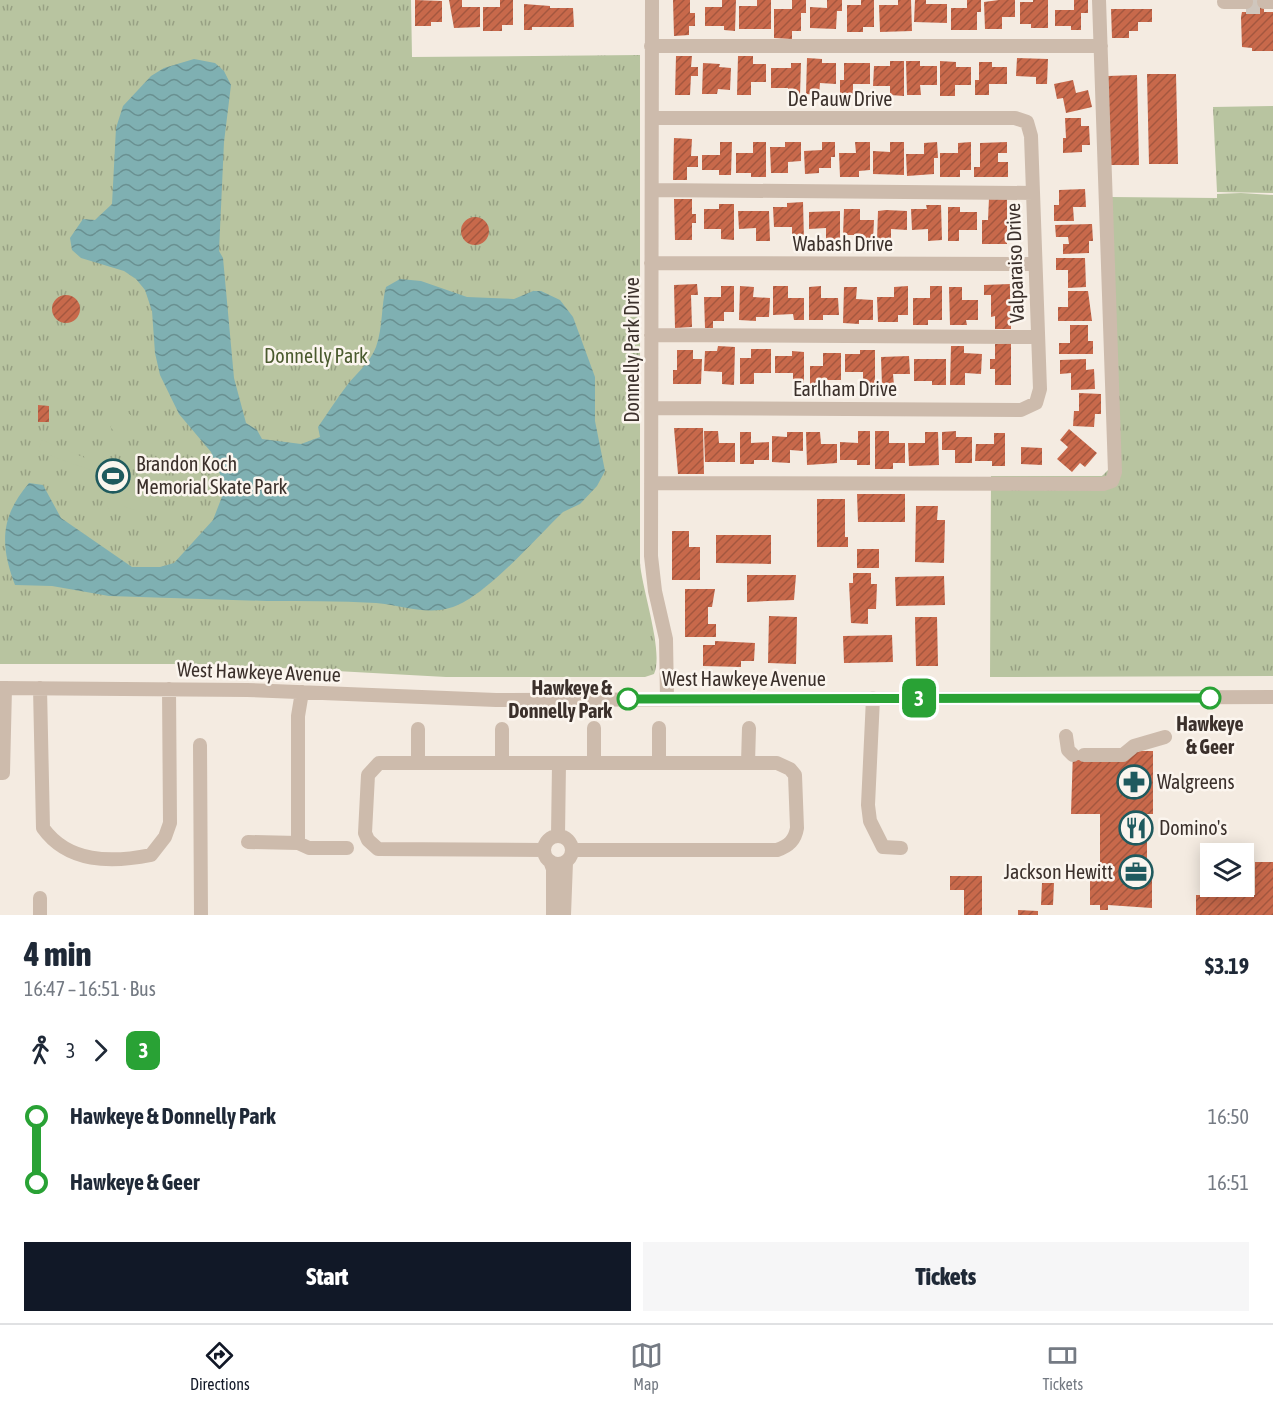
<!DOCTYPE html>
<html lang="en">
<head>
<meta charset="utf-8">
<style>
  :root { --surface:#fff; --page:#f6f6f7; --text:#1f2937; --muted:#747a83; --line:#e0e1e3; --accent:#111827 }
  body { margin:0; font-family:"Asap Condensed",sans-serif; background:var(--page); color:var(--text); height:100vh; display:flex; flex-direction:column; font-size:22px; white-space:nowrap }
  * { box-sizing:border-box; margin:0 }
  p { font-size:20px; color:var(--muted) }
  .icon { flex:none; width:33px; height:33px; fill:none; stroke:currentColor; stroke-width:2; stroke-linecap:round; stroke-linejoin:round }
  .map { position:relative; height:915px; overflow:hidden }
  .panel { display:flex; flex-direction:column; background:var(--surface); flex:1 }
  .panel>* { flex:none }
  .badge { padding:0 12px; border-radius:9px; font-size:21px; line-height:39px }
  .tools { position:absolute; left:1200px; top:843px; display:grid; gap:12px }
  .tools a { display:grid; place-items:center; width:54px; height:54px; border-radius:0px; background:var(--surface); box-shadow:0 3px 15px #0003; font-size:30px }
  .map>.badge { position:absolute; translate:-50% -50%; box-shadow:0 0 0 3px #fff }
  .legs { display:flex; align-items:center; gap:9px; height:66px; padding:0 24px; font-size:20px }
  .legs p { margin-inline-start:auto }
  .summary { display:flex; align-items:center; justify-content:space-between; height:102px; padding:0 24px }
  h1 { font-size:33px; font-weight:800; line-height:45px }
  .cta { display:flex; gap:12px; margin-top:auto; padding:12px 24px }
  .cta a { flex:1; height:69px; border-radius:0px; background:var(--accent); color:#fff; font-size:24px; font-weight:800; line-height:69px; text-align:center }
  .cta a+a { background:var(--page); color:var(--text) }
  ul { padding:0 24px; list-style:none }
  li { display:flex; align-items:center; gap:21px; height:66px; font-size:22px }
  li i { display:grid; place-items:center; width:9px; height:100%; margin:0 8px; background:currentColor }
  li i::after { content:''; width:15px; height:15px; margin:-8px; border:4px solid; border-radius:50%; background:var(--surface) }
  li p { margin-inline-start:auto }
  li:first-child i { background:linear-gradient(#0000 50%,currentColor 0) }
  li:last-child i { background:linear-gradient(currentColor 50%,#0000 0) }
  .tabs { display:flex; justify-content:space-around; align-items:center; height:84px; border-top:2px solid var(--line); background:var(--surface); font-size:16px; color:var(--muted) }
  .tabs a { display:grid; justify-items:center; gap:3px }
  .tabs .selected { color:var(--accent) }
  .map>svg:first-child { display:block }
  .grass { fill:url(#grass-tufts) }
  .garden { fill:#b8c4a0 }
  .water { fill:url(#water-waves) }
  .building { fill:url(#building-hatch) }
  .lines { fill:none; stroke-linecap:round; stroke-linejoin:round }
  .minor-tunnel { stroke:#cfc6bd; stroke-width:14; stroke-dasharray:14 7; stroke-linecap:butt }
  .minor { stroke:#cdbbac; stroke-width:14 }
  .line-1-casing { stroke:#fff; stroke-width:14 }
  .line-1 { stroke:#29a235; stroke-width:9 }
  .stop-1-dot { fill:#fff; stroke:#29a235; stroke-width:3 }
  .labels { text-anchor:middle; stroke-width:5; stroke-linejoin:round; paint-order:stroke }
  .street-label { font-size:20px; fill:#3b302b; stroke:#fbf5ee }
  .park-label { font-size:20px; fill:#4a5a2e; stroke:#fbf5ee }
  .poi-label { font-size:20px; fill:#3b302b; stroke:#fbf5ee; text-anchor:start }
  .stop-label { font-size:20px; font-weight:bold; fill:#3b302b; stroke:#fbf5ee; text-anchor:end }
</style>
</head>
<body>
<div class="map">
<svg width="1273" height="915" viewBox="0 0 1273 915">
  <defs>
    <pattern id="grass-tufts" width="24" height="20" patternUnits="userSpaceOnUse" patternTransform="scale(1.5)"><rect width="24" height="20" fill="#b8c4a0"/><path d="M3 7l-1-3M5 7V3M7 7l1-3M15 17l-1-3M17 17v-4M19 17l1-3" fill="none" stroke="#97a083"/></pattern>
    <pattern id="water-waves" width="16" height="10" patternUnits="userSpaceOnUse" patternTransform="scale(1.5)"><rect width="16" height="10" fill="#7fb0b2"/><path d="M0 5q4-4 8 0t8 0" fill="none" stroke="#699091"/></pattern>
    <pattern id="building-hatch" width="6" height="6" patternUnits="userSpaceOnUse" patternTransform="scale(1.5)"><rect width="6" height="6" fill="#c8694b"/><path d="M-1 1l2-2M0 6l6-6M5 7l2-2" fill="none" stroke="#a4573f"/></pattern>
  </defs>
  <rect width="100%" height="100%" fill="#f4ebe1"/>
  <path class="grass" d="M0,0H411L412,57L640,55V563C642,590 664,652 654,674L645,677H446L210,664H0Z
    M1273,106V193L1217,192L1213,107Z
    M1241,193L1273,195V676L990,677L991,476H1102L1108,470L1111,197L1217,198V194Z"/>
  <path class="garden" d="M125,410L139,423L123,440L110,427Z
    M42,440L85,458L82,453L88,450L98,463L140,478L136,492L141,497V503L135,510L122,506L110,512L90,470L38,451Z"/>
  <path class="water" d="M194,59L215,63L224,71L231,85L224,142L219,251L223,258L234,378L246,423L257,430L262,439L301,444L320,437L318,427C328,413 337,398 348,384C358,372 370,362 376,347C383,327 381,306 386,287L400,279L421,281L467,297L514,299L533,291H541L560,300L573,317L595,377V421L605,471L597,486L580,504L563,512C537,537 486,596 453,607C427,616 401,605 376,603C339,601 302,601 267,601L109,596L52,586L15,585C0,545 0,517 29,483L43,485L61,518L132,567H160L174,563L213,520L223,494L222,479L211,452L179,414L160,375L155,353L152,311L145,290L136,279L124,271L81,258L72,250L70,238L83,219L95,220L112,204L116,128L123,106L151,76L164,68Z"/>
  <path class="building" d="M415,0L442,1V22H431V26H415Z
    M449,0H462V7H480V27L454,28Z
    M500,0H513V25H502V31H483V7H500Z
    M673,0H690V13H695V26H689V35L674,36Z
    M722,0H736L735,31L724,30V26H705V7H722Z
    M757,0H771V29H739V6H757Z
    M792,0H806V13H801V31H792V39L774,38V9H792Z
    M827,0H842V11H837L836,29L810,28V7L827,8Z
    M861,0H874V27H863V32H847V5H861Z
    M898,0H911L912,31L880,32L879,5H898Z
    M915,0H926V4H947V23L914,22Z
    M967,0H981V12H977V30H951V8H967Z
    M999,0H1015V17H1002V29H985L984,2Z
    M1033,0H1048V28H1031V24H1020V2H1033Z
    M1074,0H1088V13H1081V30H1071V26H1055V10H1074Z
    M1246,0L1264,1V12H1273V51H1252V48L1242,47L1241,17L1242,12H1246Z
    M524,4L550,6V8H573L574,27H532V30H524Z
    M1111,9H1152V22H1138V31H1129V38H1112Z
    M676,56H692L691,67H698V76H691L690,95H675Z
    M738,56H753V64H766V82H751V95H737Z
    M807,58L822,59V63H836V84L820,83L819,95L806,94Z
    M1017,58L1048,59L1047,84H1036V77L1016,76Z
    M890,61H904V96L890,95V86H873L874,66H890Z
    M906,61H920V66H937V85H920L921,95H907Z
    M940,61L956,62V67H971V85H955V96H940Z
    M979,62H992V67H1007V84H989V95H975V80H979Z
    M703,63L720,64L719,67L731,68L730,90L718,89L717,94H702Z
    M791,63H801L800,95H788V88H771V68H791Z
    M844,63H870V84H853V95H840V80H844Z
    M1147,74H1176L1178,164H1149Z
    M1137,75L1139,165H1110L1108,76Z
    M1073,80L1076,93L1088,90L1092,107L1066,113L1063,98L1057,99L1054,84Z
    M1065,118H1081V126H1089L1090,145H1082V152L1063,153V138H1066Z
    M674,138L692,139L691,156H698V167H687V180H673Z
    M720,142H732L731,175H719V170H702V155H720Z
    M753,142H766V177H751V173H736V153H753Z
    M785,142H801V161L788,162V173H771L770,147H785Z
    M822,142H835V157H831V168H819V173L805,174L804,151L822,150Z
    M855,142H870V170L859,171V177H840L839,153H856Z
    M890,142H904V175L873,174V151L890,152Z
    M937,142L938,158H934V174L907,176L906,154H924V143Z
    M971,142V170H960V177H940V153H958V143Z
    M1007,142V153H998V162H1008V177H974V167H980V143Z
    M1085,189L1086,207H1073L1074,221H1054V205H1059V190Z
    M989,198L1007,199V244H982V220H988Z
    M674,199H692V214H696V223H692V240H675Z
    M803,202L804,240H792V227H774L773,207H787V203Z
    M719,204H734V240L721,239V229H704V209H719Z
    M926,205H941L942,240L928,241V229L912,230L911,209H927Z
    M948,207H960V212H977V230H959V241H948Z
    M844,209H860V220H874L873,240H858V235H843Z
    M886,210L907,211V230L891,229V241L877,240L878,211Z
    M738,211H769L770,241H756V228L739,229Z
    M840,211V240H826V228L809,229V212Z
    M461 231a14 14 0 1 1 28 0a14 14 0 1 1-28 0Z
    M1092,224L1093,241H1089V253L1063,254V244H1069L1068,237H1056L1055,225Z
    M1056,258H1085L1086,287L1068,288V270H1056Z
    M697,284L698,295H691L692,327L675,328L674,285Z
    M1010,284L1011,329H995V316L991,317V295H984V285Z
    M721,286H734V312H724V321H713V328H705L704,297H721Z
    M740,286L754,287L753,297L770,298L769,317H756V321L739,320Z
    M773,286H788V298H804V320H794L793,314L773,315Z
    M821,286V298H838L839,315H823V320H809V287Z
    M908,286V315H898V322H878L877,297H894V287Z
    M930,286H942V320H928V325H913V298H930Z
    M844,287H857L856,299L873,300V320H859V324L843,323Z
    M949,287H962V300H978V320H966L967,325H950Z
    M1068,291H1088L1092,321H1058V307H1068Z
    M52 309a14 14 0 1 1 28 0a14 14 0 1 1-28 0Z
    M1070,325H1088V341H1093V354H1059V343H1070Z
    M1011,343V385H995V369H990V359H995V344Z
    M718,346L735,347L734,385L722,384V372L704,371L705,351H717Z
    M951,346H964V353L982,354L981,374L965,373V385H950Z
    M751,349H771V373H754V384H740V358H751Z
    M677,350H693V359H702L701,384H673V370H677Z
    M860,350H875V385H863V372H845V354H860Z
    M792,351L804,352V385L793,384V373H775V356H792Z
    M823,353H841V380H825V385L810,384V366H823Z
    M909,356L910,374H893L894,385H882L881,357Z
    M914,359H946V385H932V381H914Z
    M1086,359V370L1094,369L1095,389L1071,390V373L1060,374V360Z
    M1079,393L1101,394V414H1095L1094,427L1073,426L1074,411H1079Z
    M38,405L49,406V422H38Z
    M674,428H703L704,474H678Z
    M1069,429L1097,453L1085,467L1080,463L1072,472L1057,459L1068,447L1060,440Z
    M704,431H718L719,443H735V462H705Z
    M858,431H870V465H857V460H840V442L858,443Z
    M875,431H889V443H905V463H893V469H875Z
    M956,431V437H972V463H955V450H942V432Z
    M740,432H751V443L769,442V460H754V464H740Z
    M787,432H803V451L790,450V463L772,462V436L787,437Z
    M806,432H820L821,444H837V463L807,465Z
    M925,432H938L939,465L909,466L908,443H925Z
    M994,433H1005V466H992V461H975L976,444H994Z
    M1021,447L1042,448V465L1021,464Z
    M857,494H905V522H858Z
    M817,499H845V537H848V547H817Z
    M916,506H938L937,520H945L944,563L915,562Z
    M672,531H689V547H700V580H672Z
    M716,535H771V564L716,563Z
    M857,549H879V568H857Z
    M853,573H871V584H877L876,609H868V624L851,623L849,583H853Z
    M747,575H796L794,600L747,602Z
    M944,576L945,605L896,606L895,577Z
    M685,589H715L712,607H708V624H716V637H685Z
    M769,616L797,617L796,664L768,663Z
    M915,617H937L938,666H916Z
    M892,635L893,662L844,663L843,636Z
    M715,641L755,643L754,661H741V667L703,666V645H715Z
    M1073,751H1084V758H1130V751H1153V814H1147V877H1152V908L1108,905V910H1100V905H1090V877H1100V814H1071Z
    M1255,862H1273V915H1196V895H1255Z
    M950,876H982V915H964V890H950Z
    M1042,883H1054L1053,905H1041Z
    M1018,910L1038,911V915H1018Z"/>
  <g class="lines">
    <path class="minor-tunnel" d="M1246,7H1264"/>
    <path class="minor" d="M652,0L651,556L655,591L666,639L667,699
      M1224,2H1246
      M1264,2H1273
      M651,46H1101
      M652,190L1033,193
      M651,263L1034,264
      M651,335L1037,337
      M652,408L1021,410L1036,403L1040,389L1031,136L1027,122L1015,118H652
      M651,483L1103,484L1112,481L1115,472L1099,0
      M0,688L247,690L496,700L1273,697
      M40,688L43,828C68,863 111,863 151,855L165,837L170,823L169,689
      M873,698L868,805L870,821L883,847L901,848
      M594,728V763
      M1066,736L1068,750L1073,755
      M200,745L201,915
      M1084,755H1123L1134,746L1165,737
      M418,763V729
      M502,763V729
      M659,763V728
      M748,763L749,728
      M0,773H3L5,688
      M558,836L559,763
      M544 850a14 14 0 1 1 28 0a14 14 0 1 1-28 0Z
      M248,842L298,843L309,848H347
      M298,843V716L302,692
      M544,850L378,849L368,840L365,833L368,775L379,763H777L790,769L795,775L797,828C795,840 789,846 777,850H572
      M550,861L553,869V915
      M40,915V898
      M564,915L566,862"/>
  </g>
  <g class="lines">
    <defs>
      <path id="line-1" d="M628,699L1210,698"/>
    </defs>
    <use href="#line-1" class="line-1-casing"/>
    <use href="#line-1" class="line-1"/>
  </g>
  <defs>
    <symbol id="stadium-ring" viewBox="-11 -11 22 22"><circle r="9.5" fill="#fbf5ee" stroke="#1f5a5e" stroke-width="1.5"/><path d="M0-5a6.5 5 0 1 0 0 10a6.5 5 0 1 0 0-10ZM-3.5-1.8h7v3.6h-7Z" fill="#1f5a5e"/></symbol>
    <symbol id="pharmacy-ring" viewBox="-11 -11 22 22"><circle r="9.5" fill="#fbf5ee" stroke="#1f5a5e" stroke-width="1.5"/><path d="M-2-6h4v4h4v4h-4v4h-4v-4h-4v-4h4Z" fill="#1f5a5e"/></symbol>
    <symbol id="restaurant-ring" viewBox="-11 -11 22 22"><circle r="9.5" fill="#fbf5ee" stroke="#1f5a5e" stroke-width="1.5"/><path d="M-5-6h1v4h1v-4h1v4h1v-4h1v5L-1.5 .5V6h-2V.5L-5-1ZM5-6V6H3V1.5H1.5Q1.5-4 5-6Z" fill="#1f5a5e"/></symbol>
    <symbol id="office-ring" viewBox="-11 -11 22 22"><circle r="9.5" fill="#fbf5ee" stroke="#1f5a5e" stroke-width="1.5"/><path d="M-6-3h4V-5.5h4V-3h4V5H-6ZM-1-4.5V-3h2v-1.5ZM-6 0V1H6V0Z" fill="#1f5a5e"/></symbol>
  </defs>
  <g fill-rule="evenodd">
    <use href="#stadium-ring" x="94" y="457" width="38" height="38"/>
    <use href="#pharmacy-ring" x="1115" y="763" width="38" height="38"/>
    <use href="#restaurant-ring" x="1117" y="809" width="38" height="38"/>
    <use href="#office-ring" x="1117" y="853" width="38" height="38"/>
  </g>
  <g class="stop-1-dot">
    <circle cx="1210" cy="698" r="10"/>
    <circle cx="628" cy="699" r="10"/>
  </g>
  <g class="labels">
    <g class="street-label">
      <text x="840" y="106">De Pauw Drive</text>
      <text x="843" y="251">Wabash Drive</text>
      <text transform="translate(1015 263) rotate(-92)" y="7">Valparaiso Drive</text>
      <text transform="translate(632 350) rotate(-90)" y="7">Donnelly Park Drive</text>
      <text x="845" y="396">Earlham Drive</text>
      <text transform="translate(259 672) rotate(2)" y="7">West Hawkeye Avenue</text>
      <text x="744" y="686">West Hawkeye Avenue</text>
    </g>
    <g class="park-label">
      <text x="316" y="363">Donnelly Park</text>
    </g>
    <g class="poi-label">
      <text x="136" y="471">Brandon Koch<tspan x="136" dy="23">Memorial Skate Park</tspan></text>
      <text x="1157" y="789">Walgreens</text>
      <text x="1159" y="835">Domino's</text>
      <text x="1113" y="879" text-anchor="end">Jackson Hewitt</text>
    </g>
    <g class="stop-label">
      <text x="612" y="695">Hawkeye &amp;<tspan x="612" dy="23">Donnelly Park</tspan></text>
      <text x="1210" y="731" text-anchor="middle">Hawkeye<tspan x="1210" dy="23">&amp; Geer</tspan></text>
    </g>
  </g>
</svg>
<div class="tools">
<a><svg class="icon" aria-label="layers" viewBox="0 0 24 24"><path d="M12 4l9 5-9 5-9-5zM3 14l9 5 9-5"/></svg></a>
</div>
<b class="badge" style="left:919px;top:698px;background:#29a235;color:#fff">3</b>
</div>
<section class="panel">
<div class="summary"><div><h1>4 min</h1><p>16:47 – 16:51 · Bus</p></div><b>$3.19</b></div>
<div class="legs"><svg class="icon" aria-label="walk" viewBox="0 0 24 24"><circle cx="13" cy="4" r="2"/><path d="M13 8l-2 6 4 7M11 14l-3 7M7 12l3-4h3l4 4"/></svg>3<svg class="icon" aria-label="forward" viewBox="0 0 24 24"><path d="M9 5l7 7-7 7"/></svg><b class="badge" style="background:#29a235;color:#fff">3</b></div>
<ul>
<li><i style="color:#29a235"></i><b>Hawkeye &amp; Donnelly Park</b><p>16:50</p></li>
<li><i style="color:#29a235"></i><b>Hawkeye &amp; Geer</b><p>16:51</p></li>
</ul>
<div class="cta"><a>Start</a><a>Tickets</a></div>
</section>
<nav class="tabs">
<a class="selected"><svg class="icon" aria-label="directions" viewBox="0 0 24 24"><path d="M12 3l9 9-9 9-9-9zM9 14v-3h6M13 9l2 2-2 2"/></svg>Directions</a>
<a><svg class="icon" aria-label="map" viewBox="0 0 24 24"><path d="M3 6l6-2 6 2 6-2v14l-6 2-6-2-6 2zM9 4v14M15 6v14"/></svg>Map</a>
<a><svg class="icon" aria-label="tickets" viewBox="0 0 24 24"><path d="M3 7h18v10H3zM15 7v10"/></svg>Tickets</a>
</nav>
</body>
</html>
